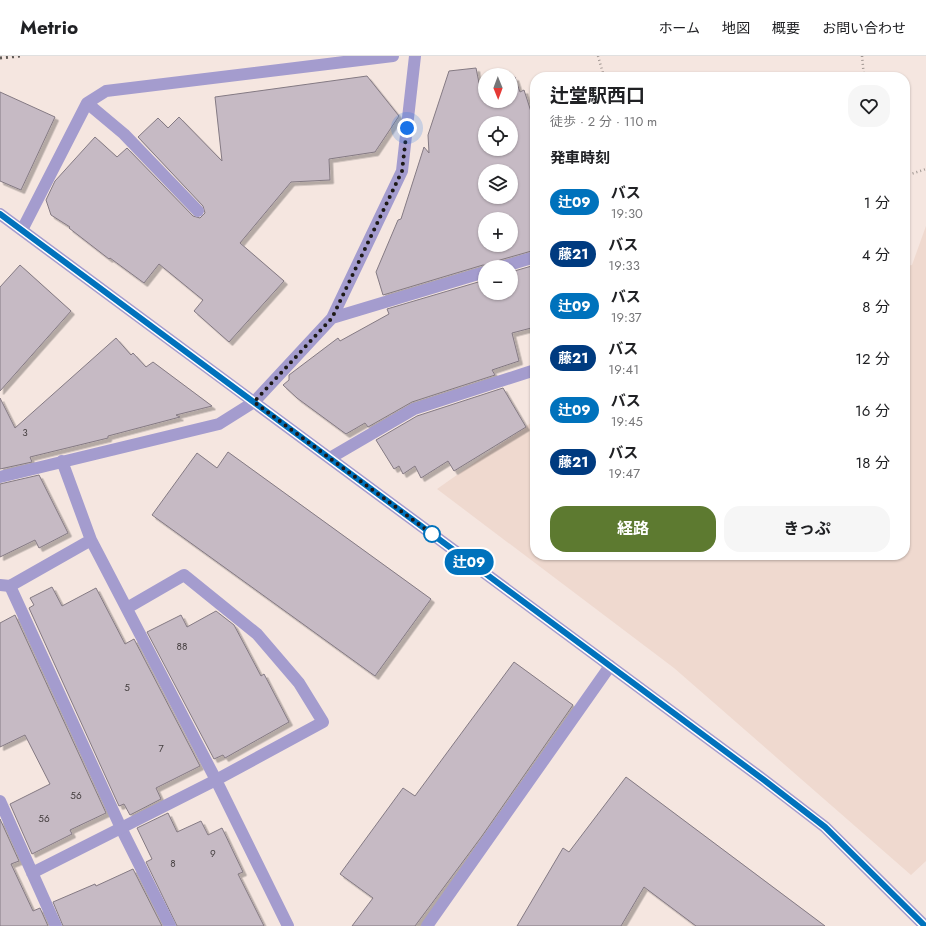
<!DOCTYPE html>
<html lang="ja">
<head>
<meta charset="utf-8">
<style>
  :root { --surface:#fff; --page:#f6f6f6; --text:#202124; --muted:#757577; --line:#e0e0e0; --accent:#5d7a30 }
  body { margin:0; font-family:Jost,"Noto Sans JP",sans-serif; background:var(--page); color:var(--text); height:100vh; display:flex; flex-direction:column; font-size:15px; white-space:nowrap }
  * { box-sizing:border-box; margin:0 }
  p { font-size:13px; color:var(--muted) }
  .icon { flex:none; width:22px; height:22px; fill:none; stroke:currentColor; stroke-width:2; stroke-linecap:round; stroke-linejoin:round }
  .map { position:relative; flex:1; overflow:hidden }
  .details { position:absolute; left:530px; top:16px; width:380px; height:488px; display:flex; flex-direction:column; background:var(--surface); border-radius:16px; box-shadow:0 1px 3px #0004 }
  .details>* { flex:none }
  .badge { padding:0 8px; border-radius:13px; font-size:14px; line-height:26px }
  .needle { width:26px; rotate:179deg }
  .controls { position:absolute; left:478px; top:12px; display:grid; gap:8px }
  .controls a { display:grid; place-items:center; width:40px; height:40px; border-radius:50%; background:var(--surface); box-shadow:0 1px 3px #0004; font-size:20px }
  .you { position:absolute; width:20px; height:20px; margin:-10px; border:3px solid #fff; border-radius:50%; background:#1a73e8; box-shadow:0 0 0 6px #1a73e833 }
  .map>.badge { position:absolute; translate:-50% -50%; box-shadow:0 0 0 2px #fff }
  h2 { padding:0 20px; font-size:15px; line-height:36px }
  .round { display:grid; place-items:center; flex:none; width:42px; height:42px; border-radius:16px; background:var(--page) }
  .summary { display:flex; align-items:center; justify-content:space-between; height:68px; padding:0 20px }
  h1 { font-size:19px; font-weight:700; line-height:30px }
  .cta { display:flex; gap:8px; margin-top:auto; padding:8px 20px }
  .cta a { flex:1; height:46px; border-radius:16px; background:var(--accent); color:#fff; font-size:16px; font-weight:700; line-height:46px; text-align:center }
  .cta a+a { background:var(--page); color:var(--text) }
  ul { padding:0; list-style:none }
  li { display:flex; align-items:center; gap:12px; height:52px; padding:0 20px }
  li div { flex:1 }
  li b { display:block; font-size:15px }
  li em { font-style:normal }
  li .badge { min-width:44px; font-weight:700; text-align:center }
  header { display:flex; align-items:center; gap:24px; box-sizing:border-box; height:56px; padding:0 20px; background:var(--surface); border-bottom:1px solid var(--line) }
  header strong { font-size:19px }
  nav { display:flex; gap:22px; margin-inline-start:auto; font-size:14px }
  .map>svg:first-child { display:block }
  .built { fill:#efd9cf }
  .building { fill:#c6bac4; stroke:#847a83; fill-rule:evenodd; filter:url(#shadow) }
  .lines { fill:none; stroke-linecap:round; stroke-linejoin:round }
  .path { stroke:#a29893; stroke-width:2.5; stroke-dasharray:1 3; stroke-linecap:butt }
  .service { stroke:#a49cce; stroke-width:12 }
  .minor { stroke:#a49cce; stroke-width:12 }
  .tertiary { stroke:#a49cce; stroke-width:12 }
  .rail { stroke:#5f5854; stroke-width:3; stroke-dasharray:2 4; stroke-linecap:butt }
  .line-casing { stroke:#fff; stroke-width:9 }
  .line { stroke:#0072bc; stroke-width:6 }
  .walk { stroke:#1d1916; stroke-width:4; stroke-dasharray:0 7.2 }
  .stop-dot { fill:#fff; stroke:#0072bc; stroke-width:2 }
  .labels { text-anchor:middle; stroke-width:3; stroke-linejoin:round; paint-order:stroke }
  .number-label { font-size:10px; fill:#474142 }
</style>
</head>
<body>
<header>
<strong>Metrio</strong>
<nav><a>ホーム</a><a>地図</a><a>概要</a><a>お問い合わせ</a></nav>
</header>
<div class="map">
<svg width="926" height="870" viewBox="0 0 926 870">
  <defs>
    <filter id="shadow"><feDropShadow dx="3.5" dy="3.5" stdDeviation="0" flood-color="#0004"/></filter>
  </defs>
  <rect width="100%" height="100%" fill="#f5e6e0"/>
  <path class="built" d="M926,170V805L911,819L674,612L437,433L535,364V499H905V210L912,209Z"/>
  <path class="building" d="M476,12L480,32L485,31V45H511V22L515,21L520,36L524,34L535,68V194L500,204L496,206L495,211L483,209L383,239L376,216L398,164L401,163L424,91L429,97L428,79L449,15ZM485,67H511V93H485ZM485,115H511V141H485ZM485,163H511V189H485Z
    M367,20L399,60L375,96L329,103L330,124L291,126L240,187L284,225L229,286L194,255L203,244L159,208L144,227L110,202L109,203L69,172L70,171L51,159L46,144L55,125L95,81L117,101L127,92L193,160L200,162L205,157L203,150L138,81L158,62L168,72L179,61L222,105L215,41Z
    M0,36L55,61L21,134L0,125Z
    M20,209L71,255L0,335V231Z
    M535,209V271L512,277L519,305L492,314L495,319L412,346L368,371L365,367L346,378L297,342L283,329L289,324V319L338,282L340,285L389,258L387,253L485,224V237H511V216Z
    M116,282L131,299L133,297L146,311L153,306L212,350L176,359L180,361L108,380V382L30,401L32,406L0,413V342L15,372Z
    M503,332L526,371L454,415L448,405L421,422L415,410L403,418L399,410L394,413L376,384L417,360Z
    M228,396L431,543L375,620L152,459L197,397L217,412Z
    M39,419L68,477L39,492L35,484L0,501V428Z
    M52,531L62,550L96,532L125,588L134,583L200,710L156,732L161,743L130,759L124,748L119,750L29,552L34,549L30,542Z
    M216,555L234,569L261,620L264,618L289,666L225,702L223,699L214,703L147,576L181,559L187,571Z
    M15,559L106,757L70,774L72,778L32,798L10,748L50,728L25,679L0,691V567Z
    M514,606L573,649L482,780L415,870H352L373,842L340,818L403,732L415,740Z
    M626,721L825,870H696L644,831L621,870H517L563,792L569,796Z
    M168,757L177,776L201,765L208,779L222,772L243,816L238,818L264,870H177L146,806L152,803L137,772Z
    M0,763L19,805L11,808L33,855L40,852L48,870H0Z
    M133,813L162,870H63L53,846L95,828L96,830Z"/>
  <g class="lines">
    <path class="path" d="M598,0L604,21
      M862,0L864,21
      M905,120L926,113"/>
    <path class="service" d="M10,530L121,772L170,870
      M427,870L610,610"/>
    <path class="minor" d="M87,47L124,78L198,155
      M22,174L87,47L106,35L393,0
      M502,211L535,201
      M332,262L485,216
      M330,402L414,353L535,314
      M62,405L91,484
      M0,421L219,368L254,346L332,262L402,115L415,0
      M0,529L10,530L91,484L216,724L288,870
      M0,745L56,870
      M32,817L216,724L323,666L299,627L257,578L184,519L127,552"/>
    <path class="tertiary" d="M0,158L764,724L825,771L925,870"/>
    <path class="rail" d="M0,2L21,0"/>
  </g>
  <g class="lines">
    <defs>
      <path id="line" d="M0,158L764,724L825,771L925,870"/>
    </defs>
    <use href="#line" class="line-casing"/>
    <use href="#line" class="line"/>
    <path class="walk" d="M407,72L402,115L332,262L254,346L432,478"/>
  </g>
  <circle class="stop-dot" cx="432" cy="478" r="8"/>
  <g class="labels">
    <g class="number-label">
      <text x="25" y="380">3</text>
      <text x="182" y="594">88</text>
      <text x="127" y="635">5</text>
      <text x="161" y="696">7</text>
      <text x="76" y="743">56</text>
      <text x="44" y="766">56</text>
      <text x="213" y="801">9</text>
      <text x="173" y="811">8</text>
    </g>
  </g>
</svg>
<div class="controls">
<a><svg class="needle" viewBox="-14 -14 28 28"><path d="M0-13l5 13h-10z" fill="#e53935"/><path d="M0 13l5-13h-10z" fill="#757577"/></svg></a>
<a><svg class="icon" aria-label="locate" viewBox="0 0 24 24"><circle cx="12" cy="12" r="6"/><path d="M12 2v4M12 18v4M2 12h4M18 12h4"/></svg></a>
<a><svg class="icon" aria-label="layers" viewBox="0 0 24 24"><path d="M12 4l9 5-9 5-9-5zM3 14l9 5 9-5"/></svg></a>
<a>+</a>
<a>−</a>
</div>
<div class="you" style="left:407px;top:72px"></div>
<b class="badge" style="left:469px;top:506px;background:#0072bc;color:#fff">辻09</b>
<section class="details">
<div class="summary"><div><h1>辻堂駅西口</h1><p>徒歩 · 2 分 · 110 m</p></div><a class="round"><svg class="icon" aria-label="heart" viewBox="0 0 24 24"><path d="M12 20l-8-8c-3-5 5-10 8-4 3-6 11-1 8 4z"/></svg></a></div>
<h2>発車時刻</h2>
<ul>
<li><span class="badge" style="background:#0072bc;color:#fff">辻09</span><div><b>バス</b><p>19:30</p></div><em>1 分</em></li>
<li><span class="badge" style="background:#003b80;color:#fff">藤21</span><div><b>バス</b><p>19:33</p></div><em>4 分</em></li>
<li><span class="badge" style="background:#0072bc;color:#fff">辻09</span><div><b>バス</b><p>19:37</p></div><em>8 分</em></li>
<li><span class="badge" style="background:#003b80;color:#fff">藤21</span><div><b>バス</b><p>19:41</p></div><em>12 分</em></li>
<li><span class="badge" style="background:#0072bc;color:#fff">辻09</span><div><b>バス</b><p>19:45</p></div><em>16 分</em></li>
<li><span class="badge" style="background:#003b80;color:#fff">藤21</span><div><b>バス</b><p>19:47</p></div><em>18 分</em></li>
</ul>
<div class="cta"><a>経路</a><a>きっぷ</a></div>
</section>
</div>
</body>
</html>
